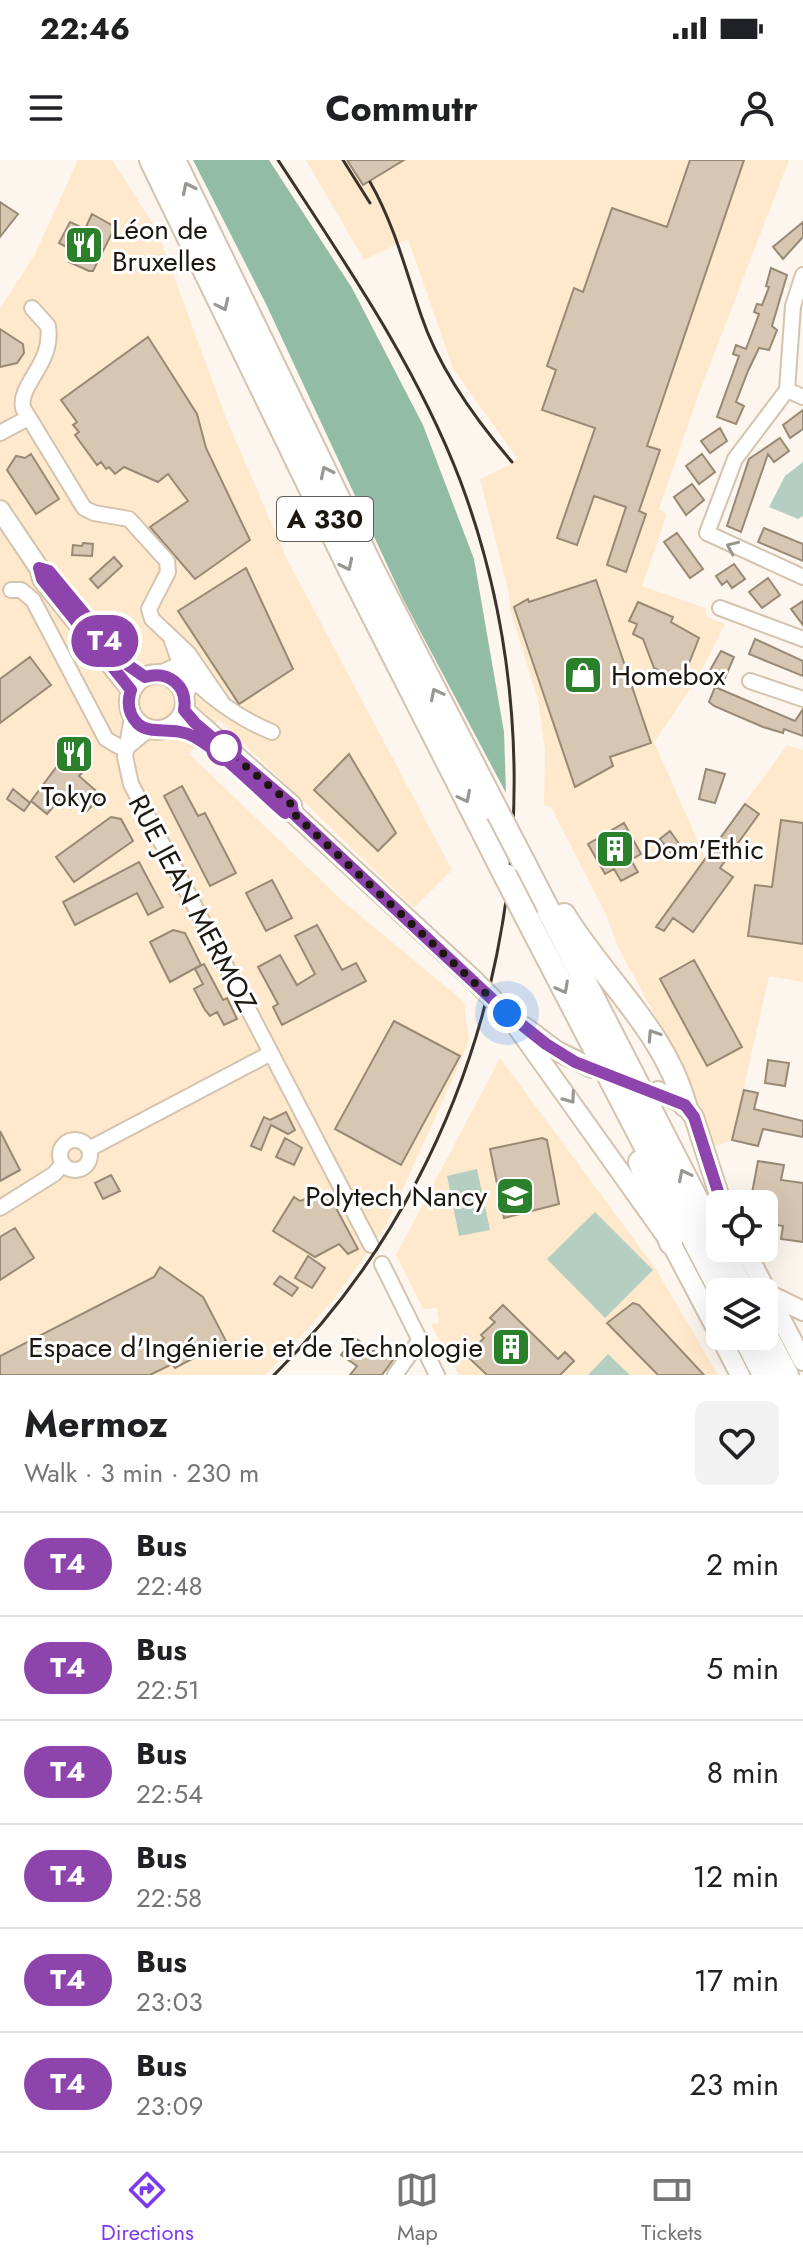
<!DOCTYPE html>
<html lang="en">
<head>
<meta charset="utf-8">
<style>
  :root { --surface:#fff; --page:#f2f2f2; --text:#202124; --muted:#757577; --line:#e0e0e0; --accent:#7c3aed }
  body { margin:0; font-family:Jost,sans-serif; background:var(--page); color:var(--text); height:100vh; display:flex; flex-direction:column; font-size:30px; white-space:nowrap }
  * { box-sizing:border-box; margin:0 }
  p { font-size:26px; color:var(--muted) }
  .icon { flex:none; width:44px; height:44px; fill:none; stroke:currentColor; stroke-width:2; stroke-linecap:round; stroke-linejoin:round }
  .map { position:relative; height:1215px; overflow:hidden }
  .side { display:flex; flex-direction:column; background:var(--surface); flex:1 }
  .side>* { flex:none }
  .badge { padding:0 16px; border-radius:26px; font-size:28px; line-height:52px }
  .controls { position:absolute; left:706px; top:1030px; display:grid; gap:16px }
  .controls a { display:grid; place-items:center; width:72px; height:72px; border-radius:12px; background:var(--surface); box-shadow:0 8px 32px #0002; font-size:40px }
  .you { position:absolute; width:40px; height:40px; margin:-20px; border:6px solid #fff; border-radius:50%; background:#1a73e8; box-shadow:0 0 0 12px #1a73e833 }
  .map>.badge { position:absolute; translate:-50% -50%; box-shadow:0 0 0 4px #fff }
  .round { display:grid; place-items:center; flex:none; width:84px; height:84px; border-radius:12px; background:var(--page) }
  .head { display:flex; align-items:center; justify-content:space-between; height:136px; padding:0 24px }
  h1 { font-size:38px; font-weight:700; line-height:60px }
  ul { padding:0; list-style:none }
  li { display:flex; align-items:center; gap:24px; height:104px; padding:0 24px; border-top:2px solid var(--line) }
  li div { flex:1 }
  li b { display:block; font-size:30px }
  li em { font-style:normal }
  li .badge { min-width:88px; font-weight:700; text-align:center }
  .status { display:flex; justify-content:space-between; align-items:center; height:56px; padding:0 40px; background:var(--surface); direction:ltr }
  .status svg { height:22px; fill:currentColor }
  header { display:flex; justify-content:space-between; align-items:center; height:104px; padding:0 24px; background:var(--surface); font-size:36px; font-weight:700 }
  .dock { display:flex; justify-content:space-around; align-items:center; height:112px; border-top:2px solid var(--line); background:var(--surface); font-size:22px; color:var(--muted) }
  .dock a { display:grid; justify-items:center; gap:4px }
  .dock .selected { color:var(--accent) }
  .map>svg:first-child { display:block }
  .built { fill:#ffe9cc }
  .green { fill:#b4cfc1 }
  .forest { fill:#93bca7 }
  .building { fill:#d7c6b1; stroke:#988975; stroke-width:2 }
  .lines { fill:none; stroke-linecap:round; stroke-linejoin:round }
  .minor-casing { stroke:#d4c3ae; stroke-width:18 }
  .major-casing { stroke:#d4c3ae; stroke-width:22 }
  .highway-casing { stroke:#d4c3ae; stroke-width:26 }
  .minor { stroke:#fff; stroke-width:14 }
  .major { stroke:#fff; stroke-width:18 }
  .highway { stroke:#fff; stroke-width:22 }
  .rail { stroke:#39332b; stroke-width:3 }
  .major-bridge-casing { stroke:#d4c3ae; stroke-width:22; stroke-linecap:butt }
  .highway-bridge-casing { stroke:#d4c3ae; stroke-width:26; stroke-linecap:butt }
  .major-bridge { stroke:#fff; stroke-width:18 }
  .highway-bridge { stroke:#fff; stroke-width:22 }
  .oneway { stroke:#999793 }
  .line-casing { stroke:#fff; stroke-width:18 }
  .line { stroke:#8e44ad; stroke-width:12 }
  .walk { stroke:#1d170f; stroke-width:8; stroke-dasharray:0 14.4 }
  .stop-dot { fill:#fff; stroke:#8e44ad; stroke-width:4 }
  .labels { text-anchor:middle; stroke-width:6; stroke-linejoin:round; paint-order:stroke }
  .shield { fill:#fff; stroke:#615d57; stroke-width:2 }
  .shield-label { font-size:26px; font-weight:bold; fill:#1d170f }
  .poi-label { font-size:28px; fill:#1d170f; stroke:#fff; text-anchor:start }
  .street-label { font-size:28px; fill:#1d170f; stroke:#fff }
</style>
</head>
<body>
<div class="status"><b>22:46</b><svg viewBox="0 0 49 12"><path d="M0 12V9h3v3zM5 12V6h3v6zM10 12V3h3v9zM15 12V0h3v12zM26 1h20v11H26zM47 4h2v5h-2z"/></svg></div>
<header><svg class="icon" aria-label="menu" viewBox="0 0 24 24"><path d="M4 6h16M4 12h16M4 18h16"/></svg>Commutr<svg class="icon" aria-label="person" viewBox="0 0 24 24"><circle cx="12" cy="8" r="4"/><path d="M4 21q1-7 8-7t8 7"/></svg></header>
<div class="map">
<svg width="803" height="1215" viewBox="0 0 803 1215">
  <rect width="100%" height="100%" fill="#fdf6ee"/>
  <path class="built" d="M78,0H112L157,70L226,258L286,397L452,710L414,748L219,560L189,594L346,744L464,842L469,880L460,903L385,1068L334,1139L266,1215H0V148L35,94Z
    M306,0H789L699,233L659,349L667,354L642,426L705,448L707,457L725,464L698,518L654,582L705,697L787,585L803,590V822L769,816L732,980L712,987L692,924L618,787L606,755L551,647L544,645L545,590L538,540L510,449L509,434L480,319L509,305L517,298L453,208L408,79L364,100Z
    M500,898L656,1109L718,1215H459L431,1164L439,1163L437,1148L423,1149L396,1095Z"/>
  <path class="green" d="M803,302V356L798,359L769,347L785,316Z
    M477,1009L490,1070L459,1076L447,1016Z
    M595,1052L653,1110L605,1158L547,1099Z
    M608,1194L630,1215H588Z"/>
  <path class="forest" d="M193,0H269L352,128L423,265L474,399L504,572L506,633L403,439L266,144Z"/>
  <path class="building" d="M347,0H404L363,25Z
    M690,0H744L647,286L660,290L639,351L646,354L626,412L607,405L626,347L594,336L577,385L557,378L595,268L542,250L556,210L547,206L574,128L583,132L612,48L667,67Z
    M0,42L18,54L0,77Z
    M92,54L115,67L93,111H89L69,102L74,91L59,83L70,62L85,69Z
    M803,62V77L783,99L773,87Z
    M771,108L787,115L772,166L777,170L769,190L759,188L748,211L736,242L744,246L736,264L717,257L739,196L733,194L736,185L746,189L759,154L754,152L757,144L762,145L769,127L766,126Z
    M0,169L23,184L24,193L17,203L0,207Z
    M148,177L197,254L206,288L250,380L195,419L150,367L188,341L168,314L158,322L124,307L115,314L109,307L106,309L101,302L97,305L75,275L79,272L73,265L77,262L61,240Z
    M803,250V269L790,278L783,265Z
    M720,268L727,281L710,293L701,281Z
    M780,278L789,291L774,302L768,294L741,372L727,366L749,299Z
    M31,294L59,339L36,354L7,310L16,296L25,298Z
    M702,294L715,312L699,324L686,306Z
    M692,324L704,340L686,355L674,337Z
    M764,368L803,384V401L758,382Z
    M677,373L703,409L690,418L664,382Z
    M83,383L93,384L92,396L72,395L73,385L82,386Z
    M114,397L122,406L98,428L90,419Z
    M734,404L745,419L732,428L727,421L722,425L716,416Z
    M246,408L293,509L239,544L178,451Z
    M768,418L780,435L762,448L749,432Z
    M596,420L651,583L610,597L613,606L575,627L514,447L528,439L529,442Z
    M803,441V465L791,449Z
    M638,442L673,457L671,462L699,478L682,521L654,508L643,479L633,474L637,464L629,461Z
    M755,479L803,501V516L749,494Z
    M721,491L734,497L725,518L709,512Z
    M30,497L51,525L0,563V519Z
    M715,527L795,561L803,549V576L784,569L783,573L763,567L714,546L709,542Z
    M69,590L88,606L79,616L102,636L85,653L63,635L47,654L31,641Z
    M349,594L396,673L378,691L314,630Z
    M706,609L725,614L715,643L699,639Z
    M182,626L198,656L205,653L236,713L210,726L164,636Z
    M13,629L30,643L24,651L7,639Z
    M745,644L759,654L720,708L733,717L693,772L673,758L664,771L656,767Z
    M111,657L121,659L133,681L74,722L56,697Z
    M781,660L803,663V784L748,776L755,725L772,727Z
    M624,663L641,694L631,700L638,712L621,721L614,709L605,714L588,684Z
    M670,671L680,685L671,693L660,679Z
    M139,702L163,747L148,755L137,733L75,765L63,742Z
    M272,720L292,758L266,771L246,733Z
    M317,765L342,810L356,803L366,821L282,865L273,847L278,844L258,807L280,795L297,825L315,814L295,776Z
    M173,770L185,773L201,805L170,822L150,782Z
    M694,800L742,887L707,906L660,819Z
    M204,804L223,840L227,838L237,859L224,865L217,852L210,856L205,850L194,829L203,824L195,809Z
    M394,861L460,896L401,1005L335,969Z
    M768,900L789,903L785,926L765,923Z
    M744,930L758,933L754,949L803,961V977L763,969L758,986L732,980Z
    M286,952L295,970L288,974L271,965L261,990L251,986L264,957L270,960Z
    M0,971L20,1010L0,1021Z
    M285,978L302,988L294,1005L276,997Z
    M542,978L547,980L559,1044L504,1058L490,989Z
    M758,1001L784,1005L781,1020L803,1023V1082L781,1079L783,1066L764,1063V1044H750Z
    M111,1015L120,1031L103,1039L95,1023Z
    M323,1033H328L358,1089L348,1094L339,1084L315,1097L273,1071L294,1037L300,1041Z
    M15,1068L34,1098L0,1120V1077Z
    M308,1096L325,1108L312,1128L295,1118Z
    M160,1107L203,1137L226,1181L175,1208L172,1204L150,1215H0V1196L154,1117Z
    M280,1116L298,1128L292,1136L274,1124Z
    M633,1143L639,1145L704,1215H658L607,1163Z
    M503,1145L558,1199L565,1192L574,1201L560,1215H487L467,1196L484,1178L481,1175L495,1162L490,1158Z
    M354,1177L374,1192L383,1181L398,1193L382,1215H350L357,1206L341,1195Z"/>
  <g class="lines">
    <defs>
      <path id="minor" d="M803,115L793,146L787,230L735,299L707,373L803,417
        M32,148L48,166C54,204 18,224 23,248L84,348L94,353L129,359L167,401L168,412L149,449L152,459L188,493L221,541
        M787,230L803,237
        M0,273L28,258
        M11,430H21L33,440L106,579L125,590
        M720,448L803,479
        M172,481C175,488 177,498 181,504C201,533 240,559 272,572
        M158,514L187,501
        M750,521L803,539
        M184,538L199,511
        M132,557L125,597L131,624L371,1085
        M125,589L149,569
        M60 995a15 15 0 1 1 30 0a15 15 0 1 1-30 0Z
        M89,989L271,893
        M0,1048L54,1014L63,1004
        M382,1104L437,1215
        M395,1215L419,1181"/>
      <path id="major" d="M0,350L39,408L42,419L131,530
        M129 542a28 28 0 1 1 56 0a28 28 0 1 1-56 0Z
        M184,550L292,645L293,653L471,817
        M507,853L671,1083L720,1176
        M525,867L557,891L592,908
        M658,931L685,945L694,957L722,1044
        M744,1088L803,1201
        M768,1134L803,1151
        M720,1176L740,1215"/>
      <path id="highway" d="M151,0L351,412L505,715
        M174,0L373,410L498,653
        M523,701L720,1085
        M564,755C604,820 664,870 685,945
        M527,758L721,1132
        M640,1002L671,1083
        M722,1088L744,1132
        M764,1171L787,1215
        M744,1176L764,1215"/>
    </defs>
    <use href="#minor" class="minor-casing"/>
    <use href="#major" class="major-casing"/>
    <use href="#highway" class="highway-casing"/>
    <use href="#minor" class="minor"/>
    <use href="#major" class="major"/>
    <use href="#highway" class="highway"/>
    <path class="rail" d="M343,0L370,43
      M370,22C394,64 405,108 421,155C439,209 475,259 512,302
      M274,1215C506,985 574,623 460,320C416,205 345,103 278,0"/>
    <defs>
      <path id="major-bridge" d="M471,817L507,853"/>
      <path id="highway-bridge" d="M498,653L523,701
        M505,715L527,758"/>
    </defs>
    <use href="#major-bridge" class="major-bridge-casing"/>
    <use href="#highway-bridge" class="highway-bridge-casing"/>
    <use href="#major-bridge" class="major-bridge"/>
    <use href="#highway-bridge" class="highway-bridge"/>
  </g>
  <defs><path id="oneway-chevron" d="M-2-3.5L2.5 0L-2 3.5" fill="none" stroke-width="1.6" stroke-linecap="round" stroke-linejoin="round" transform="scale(2)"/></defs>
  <g class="oneway">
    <use href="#oneway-chevron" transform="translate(188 28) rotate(-116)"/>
    <use href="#oneway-chevron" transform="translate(223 145) rotate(65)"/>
    <use href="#oneway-chevron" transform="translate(326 312) rotate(-116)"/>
    <use href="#oneway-chevron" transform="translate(732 387) rotate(-156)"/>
    <use href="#oneway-chevron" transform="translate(347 405) rotate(64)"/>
    <use href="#oneway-chevron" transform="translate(436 534) rotate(-117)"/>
    <use href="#oneway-chevron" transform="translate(465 637) rotate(63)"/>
    <use href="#oneway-chevron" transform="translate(563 828) rotate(62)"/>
    <use href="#oneway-chevron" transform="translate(653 875) rotate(-123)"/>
    <use href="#oneway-chevron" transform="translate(570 938) rotate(54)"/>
    <use href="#oneway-chevron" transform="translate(684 1015) rotate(-117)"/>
  </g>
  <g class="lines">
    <defs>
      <path id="line" d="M285,653C257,629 228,597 195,577C173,565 152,576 138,564C128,554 127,542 131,530L42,419L39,408L49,411L125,503L145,517C169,510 188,526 184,550L195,563L292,645L293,653L507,853L546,884L575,902L685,945L694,957L722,1044"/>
    </defs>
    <use href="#line" class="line-casing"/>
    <use href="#line" class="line"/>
    <path class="walk" d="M224,588L292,645L293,653L507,853"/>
  </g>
  <defs>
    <symbol id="restaurant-square" viewBox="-11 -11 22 22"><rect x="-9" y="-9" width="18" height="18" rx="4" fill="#2b802c" stroke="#fff"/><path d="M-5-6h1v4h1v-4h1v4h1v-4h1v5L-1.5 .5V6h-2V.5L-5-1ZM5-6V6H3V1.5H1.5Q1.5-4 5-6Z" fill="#fff"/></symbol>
    <symbol id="shop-square" viewBox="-11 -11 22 22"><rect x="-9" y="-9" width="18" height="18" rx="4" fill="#2b802c" stroke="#fff"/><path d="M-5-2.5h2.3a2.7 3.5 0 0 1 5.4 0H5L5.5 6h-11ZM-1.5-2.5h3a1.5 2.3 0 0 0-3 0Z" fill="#fff"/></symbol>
    <symbol id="building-square" viewBox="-11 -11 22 22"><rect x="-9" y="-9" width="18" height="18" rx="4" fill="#2b802c" stroke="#fff"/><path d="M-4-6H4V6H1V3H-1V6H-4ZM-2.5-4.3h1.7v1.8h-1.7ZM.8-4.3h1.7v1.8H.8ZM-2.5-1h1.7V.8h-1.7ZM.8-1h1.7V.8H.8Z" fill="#fff"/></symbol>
    <symbol id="university-square" viewBox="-11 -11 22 22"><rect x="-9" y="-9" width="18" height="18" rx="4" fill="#2b802c" stroke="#fff"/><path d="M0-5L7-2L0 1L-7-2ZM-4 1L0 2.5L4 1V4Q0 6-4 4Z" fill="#fff"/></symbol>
  </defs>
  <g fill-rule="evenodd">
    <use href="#restaurant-square" x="62" y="63" width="44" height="44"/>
    <use href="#shop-square" x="561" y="493" width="44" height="44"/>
    <use href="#restaurant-square" x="52" y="572" width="44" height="44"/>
    <use href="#building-square" x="593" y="667" width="44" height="44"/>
    <use href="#university-square" x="493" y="1014" width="44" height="44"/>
    <use href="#building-square" x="489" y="1165" width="44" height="44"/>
  </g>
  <circle class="stop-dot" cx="224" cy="588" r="16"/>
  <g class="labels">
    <rect class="shield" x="277" y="337" width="96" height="44" rx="6"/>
    <g class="shield-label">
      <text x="325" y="368">A 330</text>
    </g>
    <g class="poi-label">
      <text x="112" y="79">Léon de<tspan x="112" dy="32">Bruxelles</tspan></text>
      <text x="611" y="525">Homebox</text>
      <text x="74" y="646" text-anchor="middle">Tokyo</text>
      <text x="643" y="699">Dom'Ethic</text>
      <text x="487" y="1046" text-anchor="end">Polytech Nancy</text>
      <text x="483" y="1197" text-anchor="end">Espace d'Ingénierie et de Technologie</text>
    </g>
    <g class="street-label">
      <text transform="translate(193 743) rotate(62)" y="10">RUE JEAN MERMOZ</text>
    </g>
  </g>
</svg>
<div class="controls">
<a><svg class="icon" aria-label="locate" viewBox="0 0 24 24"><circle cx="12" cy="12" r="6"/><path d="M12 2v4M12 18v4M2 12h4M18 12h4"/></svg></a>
<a><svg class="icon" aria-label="layers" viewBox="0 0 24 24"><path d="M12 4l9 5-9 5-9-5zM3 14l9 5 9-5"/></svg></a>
</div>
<div class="you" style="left:507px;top:853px"></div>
<b class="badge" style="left:105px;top:481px;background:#8e44ad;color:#fff">T4</b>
</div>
<section class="side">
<div class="head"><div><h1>Mermoz</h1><p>Walk · 3 min · 230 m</p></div><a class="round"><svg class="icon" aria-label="heart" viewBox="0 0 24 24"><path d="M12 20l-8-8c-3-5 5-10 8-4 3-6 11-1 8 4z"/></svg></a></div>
<ul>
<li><span class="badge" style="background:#8e44ad;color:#fff">T4</span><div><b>Bus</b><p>22:48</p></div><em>2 min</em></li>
<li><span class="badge" style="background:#8e44ad;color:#fff">T4</span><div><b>Bus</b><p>22:51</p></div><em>5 min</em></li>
<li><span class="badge" style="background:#8e44ad;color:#fff">T4</span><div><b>Bus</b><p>22:54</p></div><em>8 min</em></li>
<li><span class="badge" style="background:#8e44ad;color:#fff">T4</span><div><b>Bus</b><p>22:58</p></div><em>12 min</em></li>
<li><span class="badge" style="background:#8e44ad;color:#fff">T4</span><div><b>Bus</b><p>23:03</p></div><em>17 min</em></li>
<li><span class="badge" style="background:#8e44ad;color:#fff">T4</span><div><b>Bus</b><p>23:09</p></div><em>23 min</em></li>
</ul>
</section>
<nav class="dock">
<a class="selected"><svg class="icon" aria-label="directions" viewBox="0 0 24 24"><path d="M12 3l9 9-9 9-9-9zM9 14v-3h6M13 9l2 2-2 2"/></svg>Directions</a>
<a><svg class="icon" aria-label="map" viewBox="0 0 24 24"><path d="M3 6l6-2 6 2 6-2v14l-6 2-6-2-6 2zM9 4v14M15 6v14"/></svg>Map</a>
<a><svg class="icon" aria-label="tickets" viewBox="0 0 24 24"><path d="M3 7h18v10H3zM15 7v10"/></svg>Tickets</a>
</nav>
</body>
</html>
